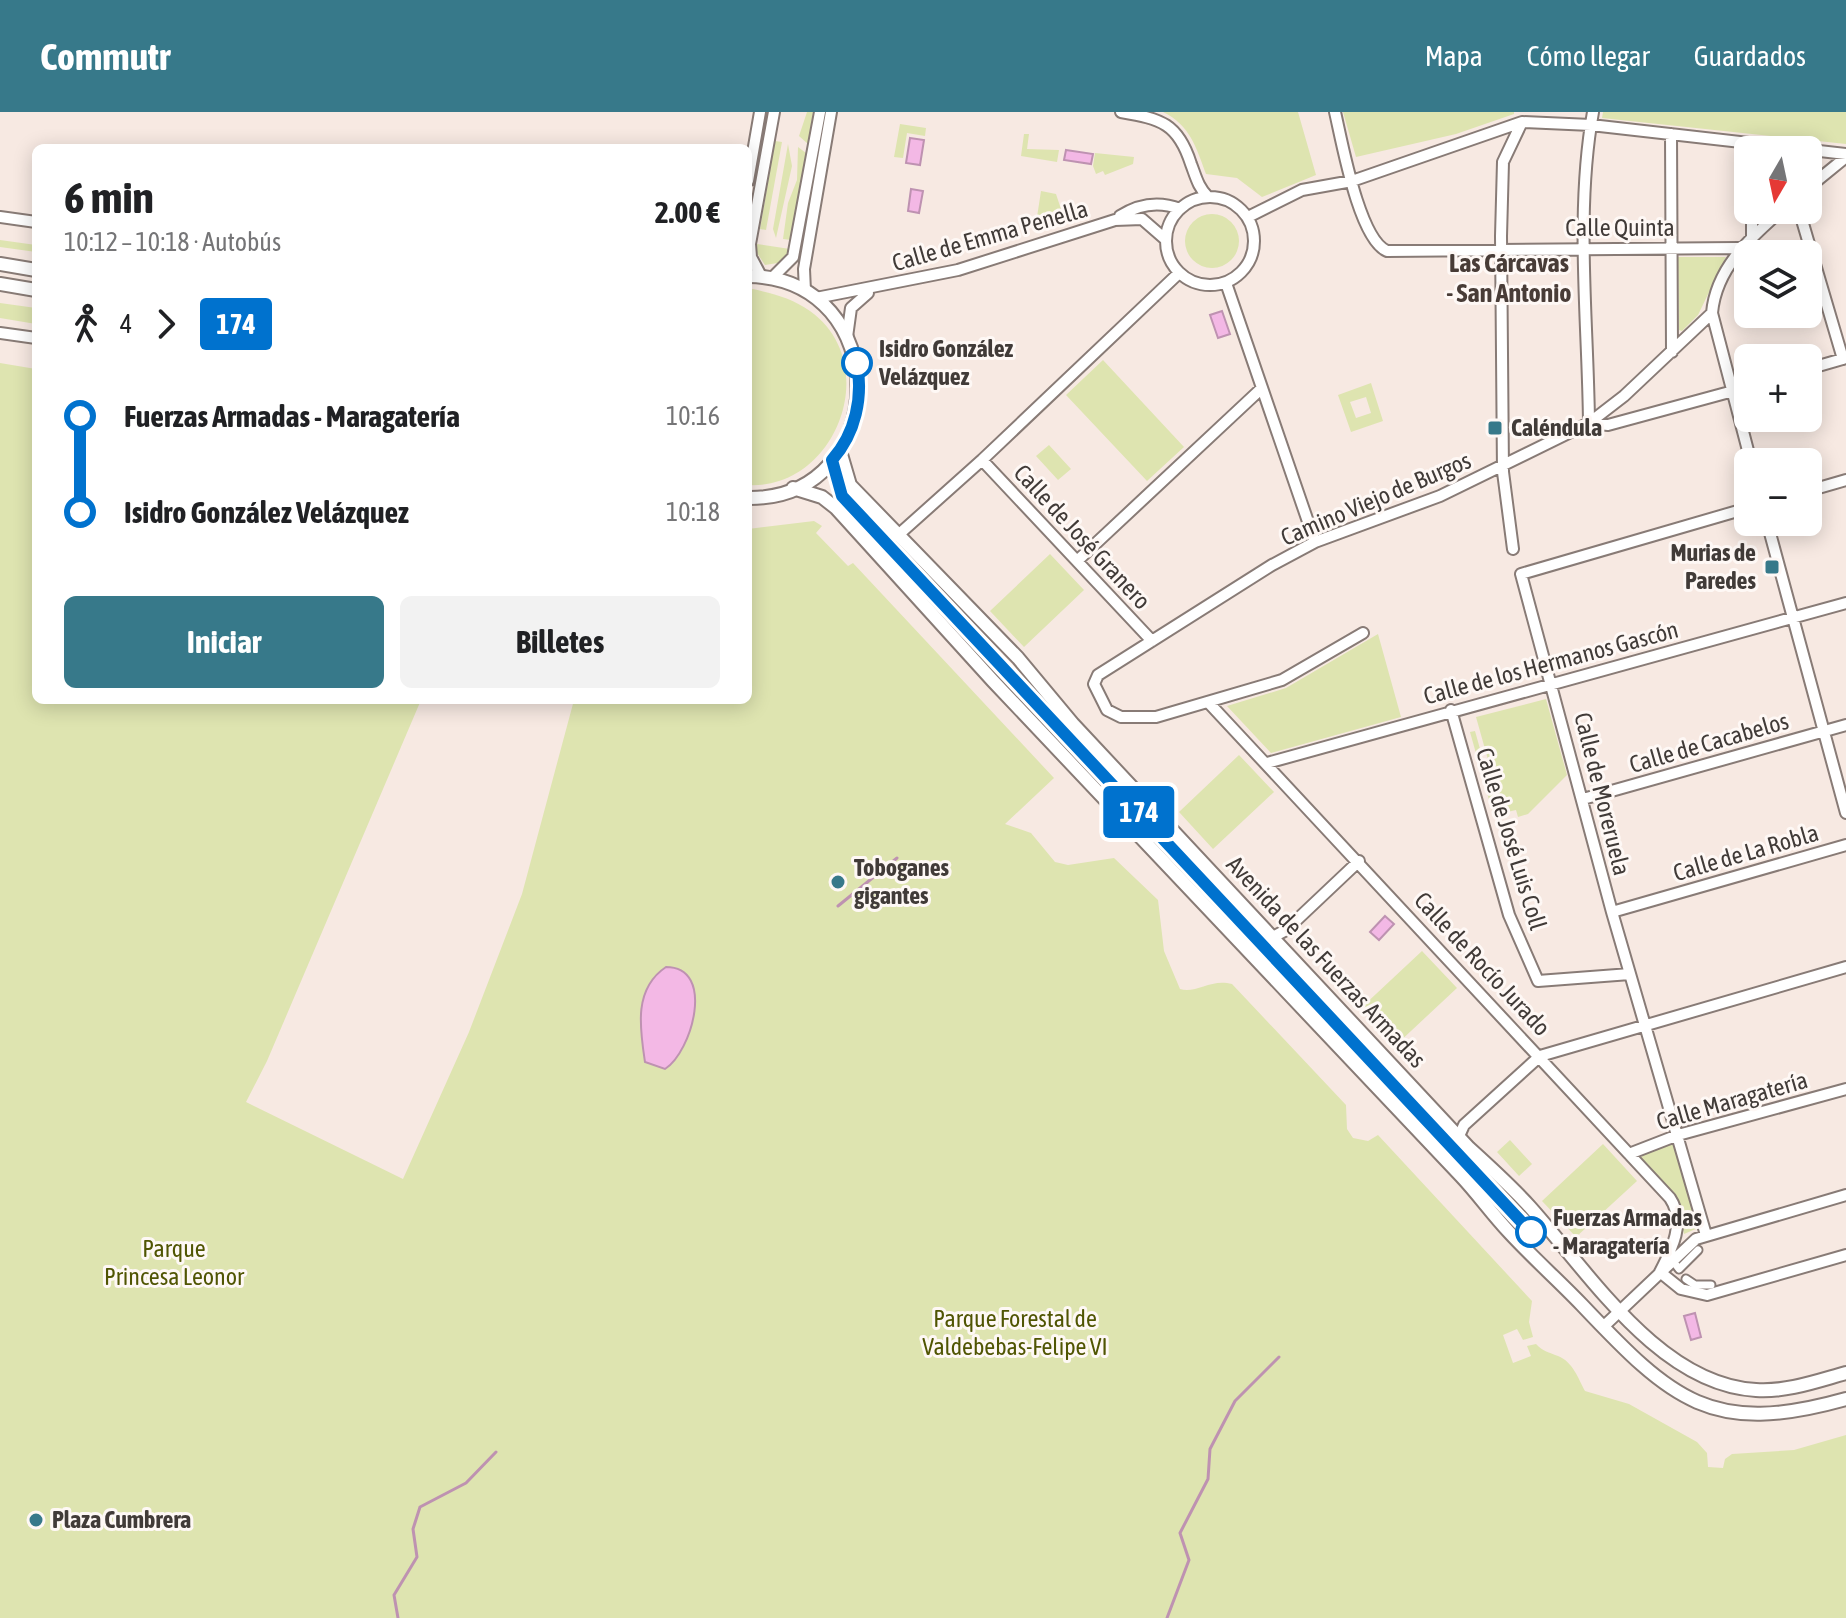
<!DOCTYPE html>
<html lang="es">
<head>
<meta charset="utf-8">
<style>
  :root { --surface:#fff; --page:#f2f2f2; --text:#202124; --muted:#757577; --accent:#37798a }
  body { margin:0; font-family:"Asap Condensed",sans-serif; background:var(--page); color:var(--text); height:100vh; display:flex; flex-direction:column; font-size:30px; white-space:nowrap }
  * { box-sizing:border-box; margin:0 }
  p { font-size:26px; color:var(--muted) }
  .icon { flex:none; width:44px; height:44px; fill:none; stroke:currentColor; stroke-width:2; stroke-linecap:round; stroke-linejoin:round }
  .map { position:relative; flex:1; overflow:hidden }
  .sheet { position:absolute; left:32px; top:32px; width:720px; height:560px; display:flex; flex-direction:column; background:var(--surface); border-radius:12px; box-shadow:0 4px 20px #0003 }
  .sheet>* { flex:none }
  .badge { padding:0 16px; border-radius:6px; font-size:28px; line-height:52px }
  .needle { width:52px; rotate:189deg }
  .buttons { position:absolute; left:1734px; top:24px; display:grid; gap:16px }
  .buttons a { display:grid; place-items:center; width:88px; height:88px; border-radius:12px; background:var(--surface); box-shadow:0 4px 20px #0003; font-size:40px }
  .map>.badge { position:absolute; translate:-50% -50%; box-shadow:0 0 0 4px #fff }
  .legs { display:flex; align-items:center; gap:12px; height:88px; padding:0 32px; font-size:26px }
  .legs p { margin-inline-start:auto }
  .overview { display:flex; align-items:center; justify-content:space-between; height:136px; padding:0 32px }
  h1 { font-size:44px; font-weight:700; line-height:60px }
  .button { display:flex; gap:16px; margin-top:auto; padding:16px 32px }
  .button a { flex:1; height:92px; border-radius:12px; background:var(--accent); color:#fff; font-size:32px; font-weight:700; line-height:92px; text-align:center }
  .button a+a { background:var(--page); color:var(--text) }
  ul { padding:0 32px; list-style:none }
  li { display:flex; align-items:center; gap:28px; height:96px; font-size:30px }
  li i { display:grid; place-items:center; width:12px; height:100%; margin:0 10px; background:currentColor }
  li i::after { content:''; width:20px; height:20px; margin:-10px; border:6px solid; border-radius:50%; background:var(--surface) }
  li p { margin-inline-start:auto }
  li:first-child i { background:linear-gradient(#0000 50%,currentColor 0) }
  li:last-child i { background:linear-gradient(currentColor 50%,#0000 0) }
  header { display:flex; align-items:center; gap:48px; box-sizing:border-box; height:112px; padding:0 40px; background:var(--accent); color:#fff }
  header strong { font-size:38px }
  nav { display:flex; gap:44px; margin-inline-start:auto; font-size:28px }
  .map>svg:first-child { display:block }
  .green { fill:#dee4b0; fill-rule:evenodd }
  .water { fill:#f3b8e5; stroke:#be92b1; stroke-width:2 }
  .lines { fill:none; stroke-linecap:round; stroke-linejoin:round }
  .stream { stroke:#be92b1; stroke-width:3 }
  .pedestrian-casing { stroke:#887b76; stroke-width:11 }
  .minor-casing { stroke:#887b76; stroke-width:14 }
  .tertiary-casing { stroke:#887b76; stroke-width:16 }
  .pedestrian { stroke:#fff; stroke-width:7 }
  .minor { stroke:#fff; stroke-width:10 }
  .tertiary { stroke:#fff; stroke-width:12 }
  .line-1-casing { stroke:#fff; stroke-width:18 }
  .line-1 { stroke:#0072ce; stroke-width:12 }
  .stop-1-dot { fill:#fff; stroke:#0072ce; stroke-width:4 }
  .poi-dot { fill:#37798a; stroke:#fef8f5; stroke-width:3 }
  .labels { text-anchor:middle; stroke-width:6; stroke-linejoin:round; paint-order:stroke }
  .street-label { font-size:24px; fill:#413b38; stroke:#fef8f5 }
  .stop-label { font-size:24px; font-weight:bold; fill:#413b38; stroke:#fef8f5; text-anchor:start }
  .poi-label { font-size:24px; font-weight:bold; fill:#413b38; stroke:#fef8f5; text-anchor:start }
  .park-label { font-size:24px; fill:#505503; stroke:#fef8f5 }
  .neighbourhood-label { font-size:26px; font-weight:bold; fill:#483c37; stroke:#fef8f5 }
</style>
</head>
<body>
<header>
<strong>Commutr</strong>
<nav><a>Mapa</a><a>Cómo llegar</a><a>Guardados</a></nav>
</header>
<div class="map">
<svg width="1846" height="1506" viewBox="0 0 1846 1506">
  <rect width="100%" height="100%" fill="#f7e9e2"/>
  <path class="green" d="M807,0H813L808,32L799,24Z
    M1163,0H1298L1316,63L1262,85L1237,66L1206,62C1196,35 1190,13 1163,0Z
    M1343,0H1514V2L1456,22L1356,45Z
    M1603,0H1846V32L1602,6Z
    M900,12L926,16L925,24L907,21L903,46L894,45Z
    M1024,22H1029L1027,37L1059,38L1057,50L1021,44Z
    M775,29L782,30L766,118L760,117Z
    M788,32L792,54L776,126L773,117Z
    M798,35L806,41L791,128L783,127L788,91L797,68Z
    M1095,41L1134,45L1133,52L1105,63L1103,59L1096,62L1093,54Z
    M1041,79L1056,82L1061,97L1037,105Z
    M1185 129a27 27 0 1 1 54 0a27 27 0 1 1-54 0Z
    M0,128L36,133V140L0,135Z
    M757,132L790,137L784,150L765,153L757,141Z
    M1678,145H1726L1698,203L1682,219L1679,218Z
    M753,177C774,182 792,186 810,199C884,252 836,378 748,373V178Z
    M0,191L36,196V212L0,206Z
    M1103,248L1184,335L1147,369L1066,283Z
    M0,251L36,257V588H421L267,949L246,990L403,1067L469,920L522,782L574,588H748V417L814,409L822,414L816,421L848,454L853,451L1054,666L1005,712L1031,721L1055,750L1068,753L1114,746L1158,788L1164,839L1180,877C1196,882 1211,866 1232,872L1346,993L1347,1017L1353,1026L1368,1029L1378,1023L1532,1189L1529,1210L1533,1225L1523,1228L1517,1217L1503,1223L1513,1251L1531,1244L1527,1234L1536,1232C1544,1240 1548,1240 1558,1244C1573,1250 1578,1266 1585,1279L1629,1292L1697,1330L1707,1341L1708,1355L1723,1356L1725,1347L1732,1342L1794,1338L1846,1323V1506H0Z
    M1371,271L1383,309L1351,320L1338,283ZM1366,285L1371,301L1356,306L1350,290Z
    M1049,333L1071,357L1058,368L1036,344Z
    M1050,442L1084,478L1024,535L990,499Z
    M1378,522L1401,605L1271,641L1227,594L1286,576Z
    M1546,587L1567,663L1528,702L1518,705L1516,698L1503,701L1476,605Z
    M1475,619L1498,701L1493,702L1470,620Z
    M1239,643L1274,680L1213,737L1179,700Z
    M1422,839L1457,876L1396,933L1361,896Z
    M1510,1028L1532,1052L1519,1064L1497,1040Z
    M1671,1031L1676,1035L1698,1116L1684,1122L1676,1084L1641,1047L1643,1040Z
    M1603,1032L1637,1069L1576,1125L1542,1089Z"/>
  <path class="water" d="M910,26L924,28L920,53L906,51Z
    M1066,38L1093,42L1091,52L1064,48Z
    M911,77L923,79L919,101L908,99Z
    M1222,199L1230,222L1218,226L1210,203Z
    M1385,804L1394,812L1379,828L1370,820Z
    M666,855C716,855 692,940 665,957L645,950C640,917 633,877 666,855Z
    M1695,1201L1701,1225L1691,1228L1684,1204Z"/>
  <g class="lines">
    <path class="stream" d="M838,794L897,746
      M398,1506L394,1483L417,1445L413,1417L420,1395L466,1371L496,1340
      M1167,1506L1189,1448L1180,1421L1208,1367L1210,1337L1235,1289L1279,1245"/>
    <defs>
      <path id="pedestrian" d="M1676,1153L1679,1157L1698,1138
        M1686,1167L1695,1173H1711"/>
      <path id="minor" d="M1121,0C1161,7 1178,11 1191,52C1196,65 1198,75 1208,85
        M1335,0C1342,30 1359,127 1387,139L1739,136
        M1671,22L1672,240
        M748,69L760,0
        M1808,76L1846,45
        M1166 129a44 44 0 1 1 88 0a44 44 0 1 1-88 0Z
        M1799,98L1843,247
        M1120,104C1139,92 1159,89 1180,97
        M0,105L36,110
        M1248,105L1302,78L1352,69L1522,10L1591,13L1846,42
        M1752,124V98
        M761,164L751,145L750,132L774,0
        M772,166L793,145L820,0
        M1226,171L1315,430
        M805,179L804,157L831,0
        M816,186L958,158L1115,108L1142,107L1165,127
        M0,221L36,226
        M847,225L851,196L868,181
        M1808,257L1846,246
        M1589,311C1588,209 1575,101 1593,0
        M1589,311L1608,313L1748,275
        M982,348L1152,529
        M1751,350L1712,201C1716,156 1750,126 1782,98
        M1808,379L1846,368
        M1767,410L1846,701
        M897,424L982,348L1179,161
        M1513,437L1503,360L1501,124L1503,50L1522,10
        M1077,449L1262,276
        M1363,521L1282,568L1156,605H1121L1107,598L1094,572L1098,563L1272,453L1315,430L1440,384L1589,311L1624,284L1712,201
        M1208,590L1670,1086C1686,1110 1672,1137 1660,1160
        M1451,598L1509,803L1538,869L1630,862
        M1267,651L1846,491
        M1583,687L1846,613
        M1612,800L1846,733
        M1273,825L1286,818L1359,749
        M1459,1024L1464,1013L1540,944L1846,855
        M1629,1042L1678,1023L1846,977
        M1706,1123L1612,800L1521,462L1748,396
        M1660,1160L1681,1177L1707,1183L1846,1143
        M1603,1215L1696,1127L1846,1083"/>
      <path id="tertiary" d="M0,152L36,158
        M748,164C896,166 892,388 748,386
        M0,172L36,178
        M840,339L850,373L1018,546L1073,612L1469,1036C1490,1055 1511,1074 1530,1095C1590,1162 1660,1273 1756,1278C1787,1280 1817,1269 1846,1261
        M793,376L822,385L836,396L993,569L1461,1064C1478,1082 1492,1102 1509,1120C1532,1145 1558,1168 1582,1193C1672,1288 1711,1325 1846,1287"/>
    </defs>
    <use href="#pedestrian" class="pedestrian-casing"/>
    <use href="#minor" class="minor-casing"/>
    <use href="#tertiary" class="tertiary-casing"/>
    <use href="#pedestrian" class="pedestrian"/>
    <use href="#minor" class="minor"/>
    <use href="#tertiary" class="tertiary"/>
  </g>
  <g class="lines">
    <defs>
      <path id="line-1" d="M857,251C863,285 856,321 832,348L842,384L1531,1120"/>
    </defs>
    <use href="#line-1" class="line-1-casing"/>
    <use href="#line-1" class="line-1"/>
  </g>
  <g class="stop-1-dot">
    <circle cx="857" cy="251" r="14"/>
    <circle cx="1531" cy="1120" r="14"/>
  </g>
  <g class="poi-dot">
    <rect x="1487" y="308" width="16" height="16" rx="4"/>
    <rect x="1764" y="447" width="16" height="16" rx="4"/>
    <circle cx="838" cy="770" r="8"/>
    <circle cx="36" cy="1408" r="8"/>
  </g>
  <g class="labels">
    <g class="street-label">
      <text x="1620" y="124">Calle Quinta</text>
      <text transform="translate(990 124) rotate(-16)" y="8">Calle de Emma Penella</text>
      <text transform="translate(1376 387) rotate(-23)" y="8">Camino Viejo de Burgos</text>
      <text transform="translate(1082 425) rotate(47)" y="8">Calle de José Granero</text>
      <text transform="translate(1551 551) rotate(-15)" y="8">Calle de los Hermanos Gascón</text>
      <text transform="translate(1709 631) rotate(-16)" y="8">Calle de Cacabelos</text>
      <text transform="translate(1602 682) rotate(76)" y="8">Calle de Moreruela</text>
      <text transform="translate(1511 727) rotate(73)" y="8">Calle de José Luis Coll</text>
      <text transform="translate(1746 741) rotate(-16)" y="8">Calle de La Robla</text>
      <text transform="translate(1326 850) rotate(47)" y="8">Avenida de las Fuerzas Armadas</text>
      <text transform="translate(1482 852) rotate(47)" y="8">Calle de Rocío Jurado</text>
      <text transform="translate(1732 989) rotate(-16)" y="8">Calle Maragatería</text>
    </g>
    <g class="stop-label">
      <text x="879" y="245">Isidro González<tspan x="879" dy="28">Velázquez</tspan></text>
      <text x="1553" y="1114">Fuerzas Armadas<tspan x="1553" dy="28">- Maragatería</tspan></text>
    </g>
    <g class="poi-label">
      <text x="1511" y="324">Caléndula</text>
      <text x="1756" y="449" text-anchor="end">Murias de<tspan x="1756" dy="28">Paredes</tspan></text>
      <text x="854" y="764">Toboganes<tspan x="854" dy="28">gigantes</tspan></text>
      <text x="52" y="1416">Plaza Cumbrera</text>
    </g>
    <g class="park-label">
      <text x="174" y="1145">Parque<tspan x="174" dy="28">Princesa Leonor</tspan></text>
      <text x="1015" y="1215">Parque Forestal de<tspan x="1015" dy="28">Valdebebas-Felipe VI</tspan></text>
    </g>
    <g class="neighbourhood-label">
      <text x="1509" y="160">Las Cárcavas<tspan x="1509" dy="30">- San Antonio</tspan></text>
    </g>
  </g>
</svg>
<div class="buttons">
<a><svg class="needle" viewBox="-14 -14 28 28"><path d="M0-13l5 13h-10z" fill="#e53935"/><path d="M0 13l5-13h-10z" fill="#757577"/></svg></a>
<a><svg class="icon" aria-label="layers" viewBox="0 0 24 24"><path d="M12 4l9 5-9 5-9-5zM3 14l9 5 9-5"/></svg></a>
<a>+</a>
<a>−</a>
</div>
<b class="badge" style="left:1139px;top:700px;background:#0072ce;color:#fff">174</b>
<section class="sheet">
<div class="overview"><div><h1>6 min</h1><p>10:12 – 10:18 · Autobús</p></div><b>2.00 €</b></div>
<div class="legs"><svg class="icon" aria-label="walk" viewBox="0 0 24 24"><circle cx="13" cy="4" r="2"/><path d="M13 8l-2 6 4 7M11 14l-3 7M7 12l3-4h3l4 4"/></svg>4<svg class="icon" aria-label="forward" viewBox="0 0 24 24"><path d="M9 5l7 7-7 7"/></svg><b class="badge" style="background:#0072ce;color:#fff">174</b></div>
<ul>
<li><i style="color:#0072ce"></i><b>Fuerzas Armadas - Maragatería</b><p>10:16</p></li>
<li><i style="color:#0072ce"></i><b>Isidro González Velázquez</b><p>10:18</p></li>
</ul>
<div class="button"><a>Iniciar</a><a>Billetes</a></div>
</section>
</div>
</body>
</html>
